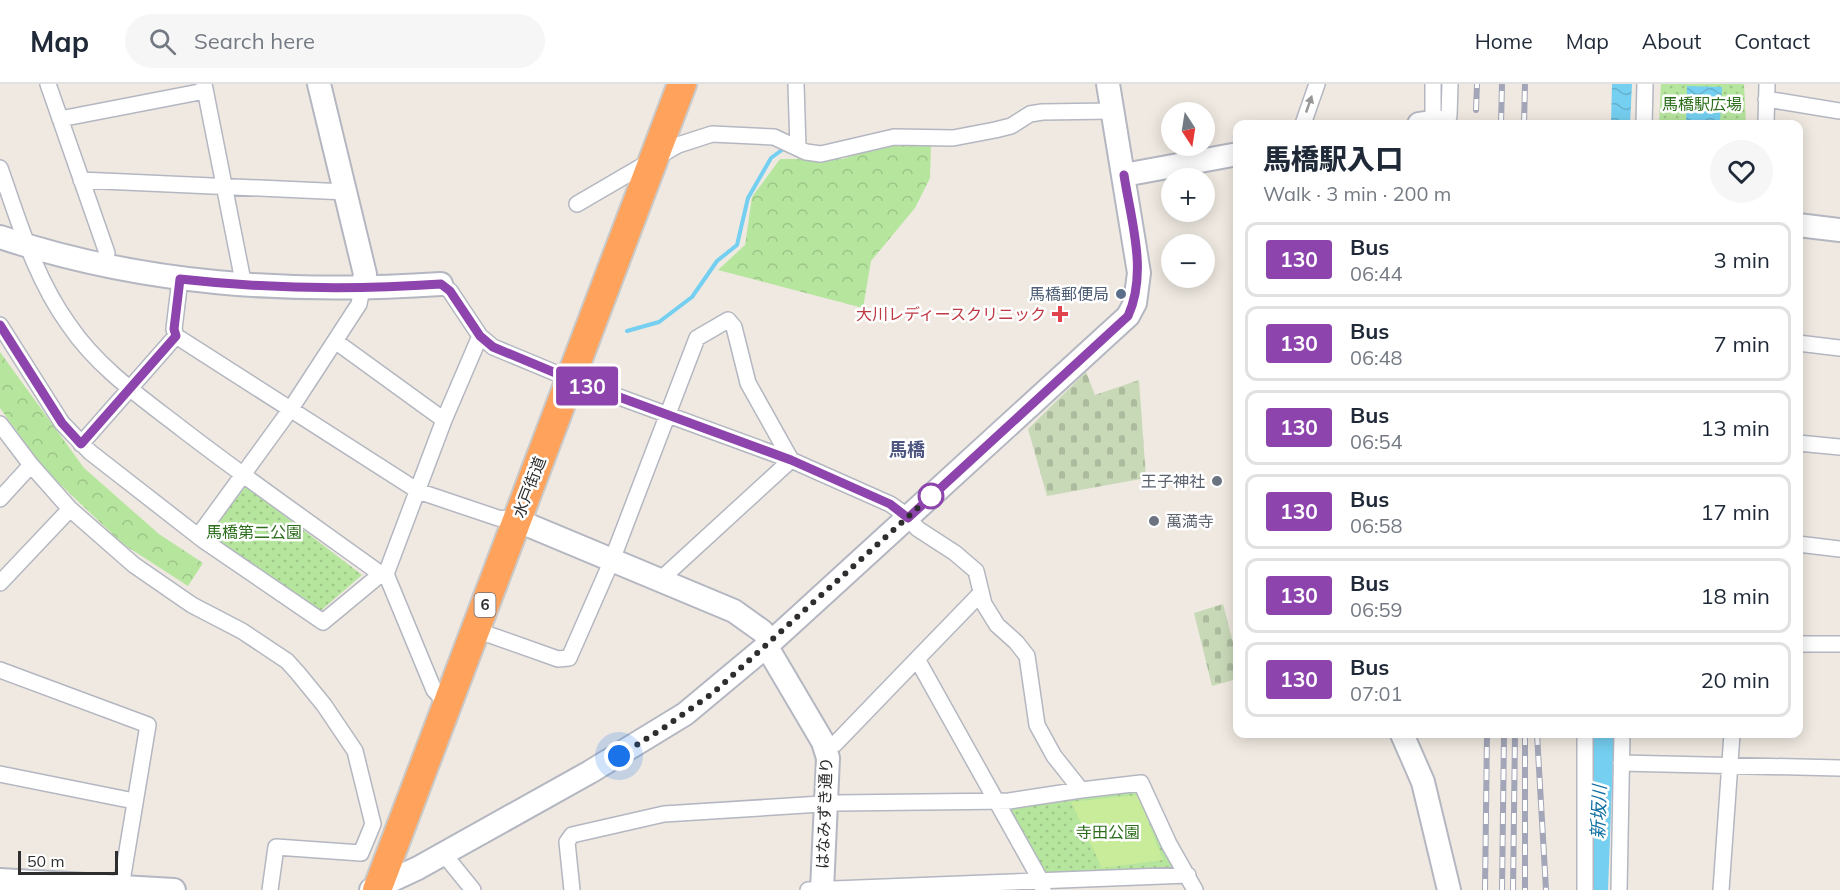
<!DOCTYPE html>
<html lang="en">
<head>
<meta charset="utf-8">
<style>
  :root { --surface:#fff; --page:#f6f6f7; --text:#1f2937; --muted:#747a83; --line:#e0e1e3 }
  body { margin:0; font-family:Mulish,"Noto Sans JP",sans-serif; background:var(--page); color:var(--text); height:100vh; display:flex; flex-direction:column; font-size:22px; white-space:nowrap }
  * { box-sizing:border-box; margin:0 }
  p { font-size:20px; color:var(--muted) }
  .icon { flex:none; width:33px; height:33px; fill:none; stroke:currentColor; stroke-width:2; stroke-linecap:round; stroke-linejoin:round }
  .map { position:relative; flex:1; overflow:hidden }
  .drawer { position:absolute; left:1233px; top:36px; width:570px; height:618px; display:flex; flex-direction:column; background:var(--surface); border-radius:12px; box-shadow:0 3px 15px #0003 }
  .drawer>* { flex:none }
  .badge { padding:0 12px; border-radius:4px; font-size:21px; line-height:39px }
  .needle { width:39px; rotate:168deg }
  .controls { position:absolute; left:1161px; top:18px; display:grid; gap:12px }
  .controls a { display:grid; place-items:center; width:54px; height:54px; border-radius:50%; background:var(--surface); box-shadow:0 3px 15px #0003; font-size:30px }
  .scale { position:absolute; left:18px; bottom:15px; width:100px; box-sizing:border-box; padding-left:6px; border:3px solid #2e2e2e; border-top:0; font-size:16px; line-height:21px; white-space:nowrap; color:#2e2e2e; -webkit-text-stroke:4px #fff; paint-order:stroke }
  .you { position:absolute; width:30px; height:30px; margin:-15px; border:4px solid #fff; border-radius:50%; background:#1a73e8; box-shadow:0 0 0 9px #1a73e833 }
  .map>.badge { position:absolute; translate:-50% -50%; box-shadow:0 0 0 3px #fff }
  .round { display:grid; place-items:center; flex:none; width:63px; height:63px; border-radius:32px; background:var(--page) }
  .summary { display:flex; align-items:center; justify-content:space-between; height:102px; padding:0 30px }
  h1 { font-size:28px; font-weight:800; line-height:45px }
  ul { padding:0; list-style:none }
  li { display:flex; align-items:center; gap:18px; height:75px; margin:0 12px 9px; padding:0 18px; border:3px solid var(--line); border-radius:12px }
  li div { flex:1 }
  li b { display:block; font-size:22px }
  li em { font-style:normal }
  li .badge { min-width:66px; font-weight:700; text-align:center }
  header { display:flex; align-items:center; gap:36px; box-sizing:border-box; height:84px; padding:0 30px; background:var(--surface); border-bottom:2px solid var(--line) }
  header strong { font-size:28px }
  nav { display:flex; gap:33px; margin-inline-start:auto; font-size:21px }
  .search { width:420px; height:54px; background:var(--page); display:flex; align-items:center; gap:15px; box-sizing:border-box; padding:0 21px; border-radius:33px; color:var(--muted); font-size:22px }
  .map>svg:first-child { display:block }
  .forest { fill:url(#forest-crowns) }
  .cemetery { fill:url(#cemetery-stones) }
  .park { fill:url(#park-dots) }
  .pitch { fill:#c9ec9a }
  .water { fill:url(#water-waves) }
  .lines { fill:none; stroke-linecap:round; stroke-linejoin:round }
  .stream { stroke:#75cff0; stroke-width:4 }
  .river { stroke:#75cff0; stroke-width:24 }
  .street-casing { stroke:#b4b7c1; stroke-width:18 }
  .secondary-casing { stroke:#b4b7c1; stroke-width:26 }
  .highway-casing { stroke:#c9c9c9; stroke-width:32 }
  .street { stroke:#fff; stroke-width:15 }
  .secondary { stroke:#fff; stroke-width:22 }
  .highway { stroke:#ffa35c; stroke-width:28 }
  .rail-casing { stroke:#a3a6b8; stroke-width:6 }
  .rail { stroke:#fff; stroke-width:4; stroke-dasharray:11; stroke-linecap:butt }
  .oneway { fill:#969696 }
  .line-casing { stroke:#fff; stroke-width:14 }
  .line { stroke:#8e44ad; stroke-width:9 }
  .walk { stroke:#2e2e2e; stroke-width:6; stroke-dasharray:0 10.8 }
  .service-dot { fill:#5c6f8a; stroke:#fff; stroke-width:2 }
  .health-dot { fill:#e0444e; stroke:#fff; stroke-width:2 }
  .worship-dot { fill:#6b7280; stroke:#fff; stroke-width:2 }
  .stop-dot { fill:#fff; stroke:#8e44ad; stroke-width:3 }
  .labels { text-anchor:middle; stroke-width:5; stroke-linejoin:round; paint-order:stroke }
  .shield { fill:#fff; stroke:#6d6d6d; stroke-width:1.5 }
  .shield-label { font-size:15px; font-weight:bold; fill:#2e2e2e }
  .park-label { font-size:16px; fill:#2c6e1b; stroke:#fff }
  .service-label { font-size:16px; fill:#4e5e75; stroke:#fff; text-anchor:end }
  .health-label { font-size:16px; fill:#be3a42; stroke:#fff; text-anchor:end }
  .worship-label { font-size:16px; fill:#5b616d; stroke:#fff; text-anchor:end }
  .street-label { font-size:16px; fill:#2e2e2e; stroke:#fff }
  .neighbourhood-label { font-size:18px; font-weight:bold; fill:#4d5680; stroke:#fff }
  .water-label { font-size:18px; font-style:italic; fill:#0d6fa3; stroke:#fff }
</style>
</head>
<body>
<header>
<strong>Map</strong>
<div class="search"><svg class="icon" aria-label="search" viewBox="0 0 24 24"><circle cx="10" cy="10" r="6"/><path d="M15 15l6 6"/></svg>Search here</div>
<nav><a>Home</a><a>Map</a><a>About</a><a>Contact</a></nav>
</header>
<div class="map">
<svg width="1840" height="806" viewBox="0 0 1840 806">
  <defs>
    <pattern id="forest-crowns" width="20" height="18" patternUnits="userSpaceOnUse" patternTransform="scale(1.5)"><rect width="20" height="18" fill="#b6e59e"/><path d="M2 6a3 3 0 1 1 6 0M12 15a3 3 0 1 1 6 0" fill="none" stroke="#9dc588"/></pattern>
    <pattern id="cemetery-stones" width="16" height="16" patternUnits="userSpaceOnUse" patternTransform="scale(1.5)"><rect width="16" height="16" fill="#c8d9b8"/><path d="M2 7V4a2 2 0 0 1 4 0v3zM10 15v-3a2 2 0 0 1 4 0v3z" fill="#acbb9e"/></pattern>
    <pattern id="park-dots" width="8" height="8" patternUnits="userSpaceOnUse" patternTransform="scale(1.5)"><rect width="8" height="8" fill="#b6e59e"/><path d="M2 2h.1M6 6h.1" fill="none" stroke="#9dc588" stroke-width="1.8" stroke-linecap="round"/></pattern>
    <pattern id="water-waves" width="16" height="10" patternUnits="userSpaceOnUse" patternTransform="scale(1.5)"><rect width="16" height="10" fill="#75cff0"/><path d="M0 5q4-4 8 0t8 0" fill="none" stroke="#66b2ce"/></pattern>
  </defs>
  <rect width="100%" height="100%" fill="#efe9e1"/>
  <path class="forest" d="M931,59L930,94L915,124L871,177L863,224L718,186L745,161L752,113L780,75H843L886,60Z
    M0,268L84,384L159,450L203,479L188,502L123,460L44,385L0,324Z"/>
  <path class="cemetery" d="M1086,288L1095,311L1139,296L1146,394L1047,412L1028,345Z
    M1223,520L1237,574V595L1212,602L1194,529Z"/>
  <path class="park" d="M1661,0H1744L1746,40H1659Z
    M246,402L362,491L318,529L205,454Z
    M1140,705L1174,785L1046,791L1008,728L1013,720Z"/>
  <path class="pitch" d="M1138,711L1163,776L1102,784L1071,718Z"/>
  <path class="water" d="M1612,0H1632L1630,40H1611Z
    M1687,2L1722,3L1720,38H1686Z"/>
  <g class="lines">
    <path class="stream" d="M627,247L659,238L692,213L717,177L737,161L748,114L771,74L786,63"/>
    <path class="river" d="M1596,806L1602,650"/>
    <defs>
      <path id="street" d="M48,0L107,169L104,181
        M204,0L244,202
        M796,0L798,64
        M1766,15L1840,27
        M60,35L205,7
        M1433,38L1449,32L1450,0
        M1303,40L1317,0
        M1433,40V0
        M1644,40L1645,0
        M1766,40L1767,0
        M0,84C19,138 35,194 69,241C98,284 142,314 182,345C247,395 314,442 381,490H386L434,606L448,621
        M81,96L346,108
        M577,120L678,61L712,50L774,53L806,68L821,70L894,53L953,54L995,46L1011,42L1030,30L1042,28L1113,27
        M180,195L174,245L176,252L418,407L498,434L516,436
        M441,200L450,207L480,252L493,263L570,295L791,376L890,420L903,429L918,445L955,469L976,487L984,520L997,541L1016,558L1027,572L1037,641L1054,672L1081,706L1141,699L1169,760L1195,806
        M0,241L62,339L90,368L203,456L323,538L381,490
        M335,257L359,220L362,205
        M1798,259L1840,264
        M444,336L480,252
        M0,340L31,381L70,425L134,481L192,521L242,547L287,577L297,588L324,621L355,667L373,740L361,769L276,763L270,806
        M1798,359L1840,363
        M81,360L176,252
        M0,415L31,381
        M199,451L290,326L335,257L444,336L386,490
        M1798,460L1840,465
        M0,499L70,425
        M476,546L558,575L569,574L612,476L697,254L728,236L734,243L748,299L791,376L660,496
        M1798,560H1840
        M917,575L980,510
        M0,586L148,641L121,803
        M826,664L835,660L917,575L1041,797L1043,806
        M1621,679L1840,684
        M0,690L134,717
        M443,769L473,806
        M572,806L567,758L572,751L664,730L837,719L1009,717L1081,706
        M808,806L1188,791
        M1585,806V650
        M1619,806L1622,650
        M1721,806L1732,650"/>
      <path id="secondary" d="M319,0L365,190L362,205
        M1419,40L1433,38
        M1124,91L1238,70
        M1798,141L1840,146
        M0,153C143,201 291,210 441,200
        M516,436L734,527L762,547L771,557L767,563L823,658L828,674L822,806
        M1402,650L1423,698L1449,806
        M0,796L174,806
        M371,806L418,784L590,688L685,630L769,560L1128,232L1135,219L1139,189L1108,0"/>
      <path id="highway" d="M377,806L682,0"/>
    </defs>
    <use href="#street" class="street-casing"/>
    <use href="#secondary" class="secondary-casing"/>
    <use href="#highway" class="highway-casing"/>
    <use href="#street" class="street"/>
    <use href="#secondary" class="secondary"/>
    <use href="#highway" class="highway"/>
    <defs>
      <path id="rail" d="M1476,26L1477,0
        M1501,40L1502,0
        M1524,40L1525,0
        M1525,650V806
        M1537,650L1546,806
        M1485,806L1487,650
        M1502,806L1504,650
        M1513,806L1515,650"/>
    </defs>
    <use href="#rail" class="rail-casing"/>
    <use href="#rail" class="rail"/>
  </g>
  <defs><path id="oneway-solid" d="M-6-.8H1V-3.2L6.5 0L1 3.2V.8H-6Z" transform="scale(1.5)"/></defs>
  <use class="oneway" href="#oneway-solid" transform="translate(1309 20) rotate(-71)"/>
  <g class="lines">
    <defs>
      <path id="line" d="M0,241L62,339L81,360L176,252L174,245L180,195C268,205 353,206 441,200L450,207L480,252L493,263L570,295L791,376L890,420L908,434L1128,232C1148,188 1131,137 1124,91"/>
    </defs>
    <use href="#line" class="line-casing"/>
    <use href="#line" class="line"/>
    <path class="walk" d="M619,672L662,645L713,609L931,412"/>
  </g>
  <circle class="service-dot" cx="1121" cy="210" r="6"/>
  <path class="health-dot" d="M1057 221h6v6h6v6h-6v6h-6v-6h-6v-6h6z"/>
  <g class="worship-dot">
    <circle cx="1217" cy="397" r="6"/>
    <circle cx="1154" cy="437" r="6"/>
  </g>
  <circle class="stop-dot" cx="931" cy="412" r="12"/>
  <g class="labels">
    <rect class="shield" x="474.5" y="509" width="21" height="24" rx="4.5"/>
    <g class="shield-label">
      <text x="485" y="526">6</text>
    </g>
    <g class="park-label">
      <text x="1702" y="26">馬橋駅広場</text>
      <text x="254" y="454">馬橋第二公園</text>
      <text x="1108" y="754">寺田公園</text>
    </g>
    <g class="service-label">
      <text x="1109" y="216">馬橋郵便局</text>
    </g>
    <g class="health-label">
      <text x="1046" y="236">大川レディースクリニック</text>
    </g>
    <g class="worship-label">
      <text x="1205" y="403">王子神社</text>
      <text x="1166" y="443" text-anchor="start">萬満寺</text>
    </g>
    <g class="street-label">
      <text transform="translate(529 403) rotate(-69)" y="6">水戸街道</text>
      <text transform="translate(824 729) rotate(-88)" y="6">はなみずき通り</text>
    </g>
    <g class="neighbourhood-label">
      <text x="907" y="372">馬橋</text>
    </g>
    <g class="water-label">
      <text transform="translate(1599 728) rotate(-88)" y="6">新坂川</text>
    </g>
  </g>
</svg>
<div class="controls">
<a><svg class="needle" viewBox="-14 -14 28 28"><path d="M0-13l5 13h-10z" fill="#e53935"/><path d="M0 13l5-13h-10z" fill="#747a83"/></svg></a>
<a>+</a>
<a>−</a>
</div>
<div class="scale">50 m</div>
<div class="you" style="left:619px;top:672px"></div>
<b class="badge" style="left:587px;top:302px;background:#8e44ad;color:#fff">130</b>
<section class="drawer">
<div class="summary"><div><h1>馬橋駅入口</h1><p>Walk · 3 min · 200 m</p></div><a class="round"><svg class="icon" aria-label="heart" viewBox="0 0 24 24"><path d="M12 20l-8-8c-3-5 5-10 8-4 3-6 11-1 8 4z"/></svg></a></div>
<ul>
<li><span class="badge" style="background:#8e44ad;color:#fff">130</span><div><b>Bus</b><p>06:44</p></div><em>3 min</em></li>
<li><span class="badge" style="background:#8e44ad;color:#fff">130</span><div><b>Bus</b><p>06:48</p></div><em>7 min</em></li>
<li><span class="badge" style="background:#8e44ad;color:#fff">130</span><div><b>Bus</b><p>06:54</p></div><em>13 min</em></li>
<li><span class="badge" style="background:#8e44ad;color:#fff">130</span><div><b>Bus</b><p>06:58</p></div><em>17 min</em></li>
<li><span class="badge" style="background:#8e44ad;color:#fff">130</span><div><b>Bus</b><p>06:59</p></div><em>18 min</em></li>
<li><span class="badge" style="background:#8e44ad;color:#fff">130</span><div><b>Bus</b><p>07:01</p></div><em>20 min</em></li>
</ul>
</section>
</div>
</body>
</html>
